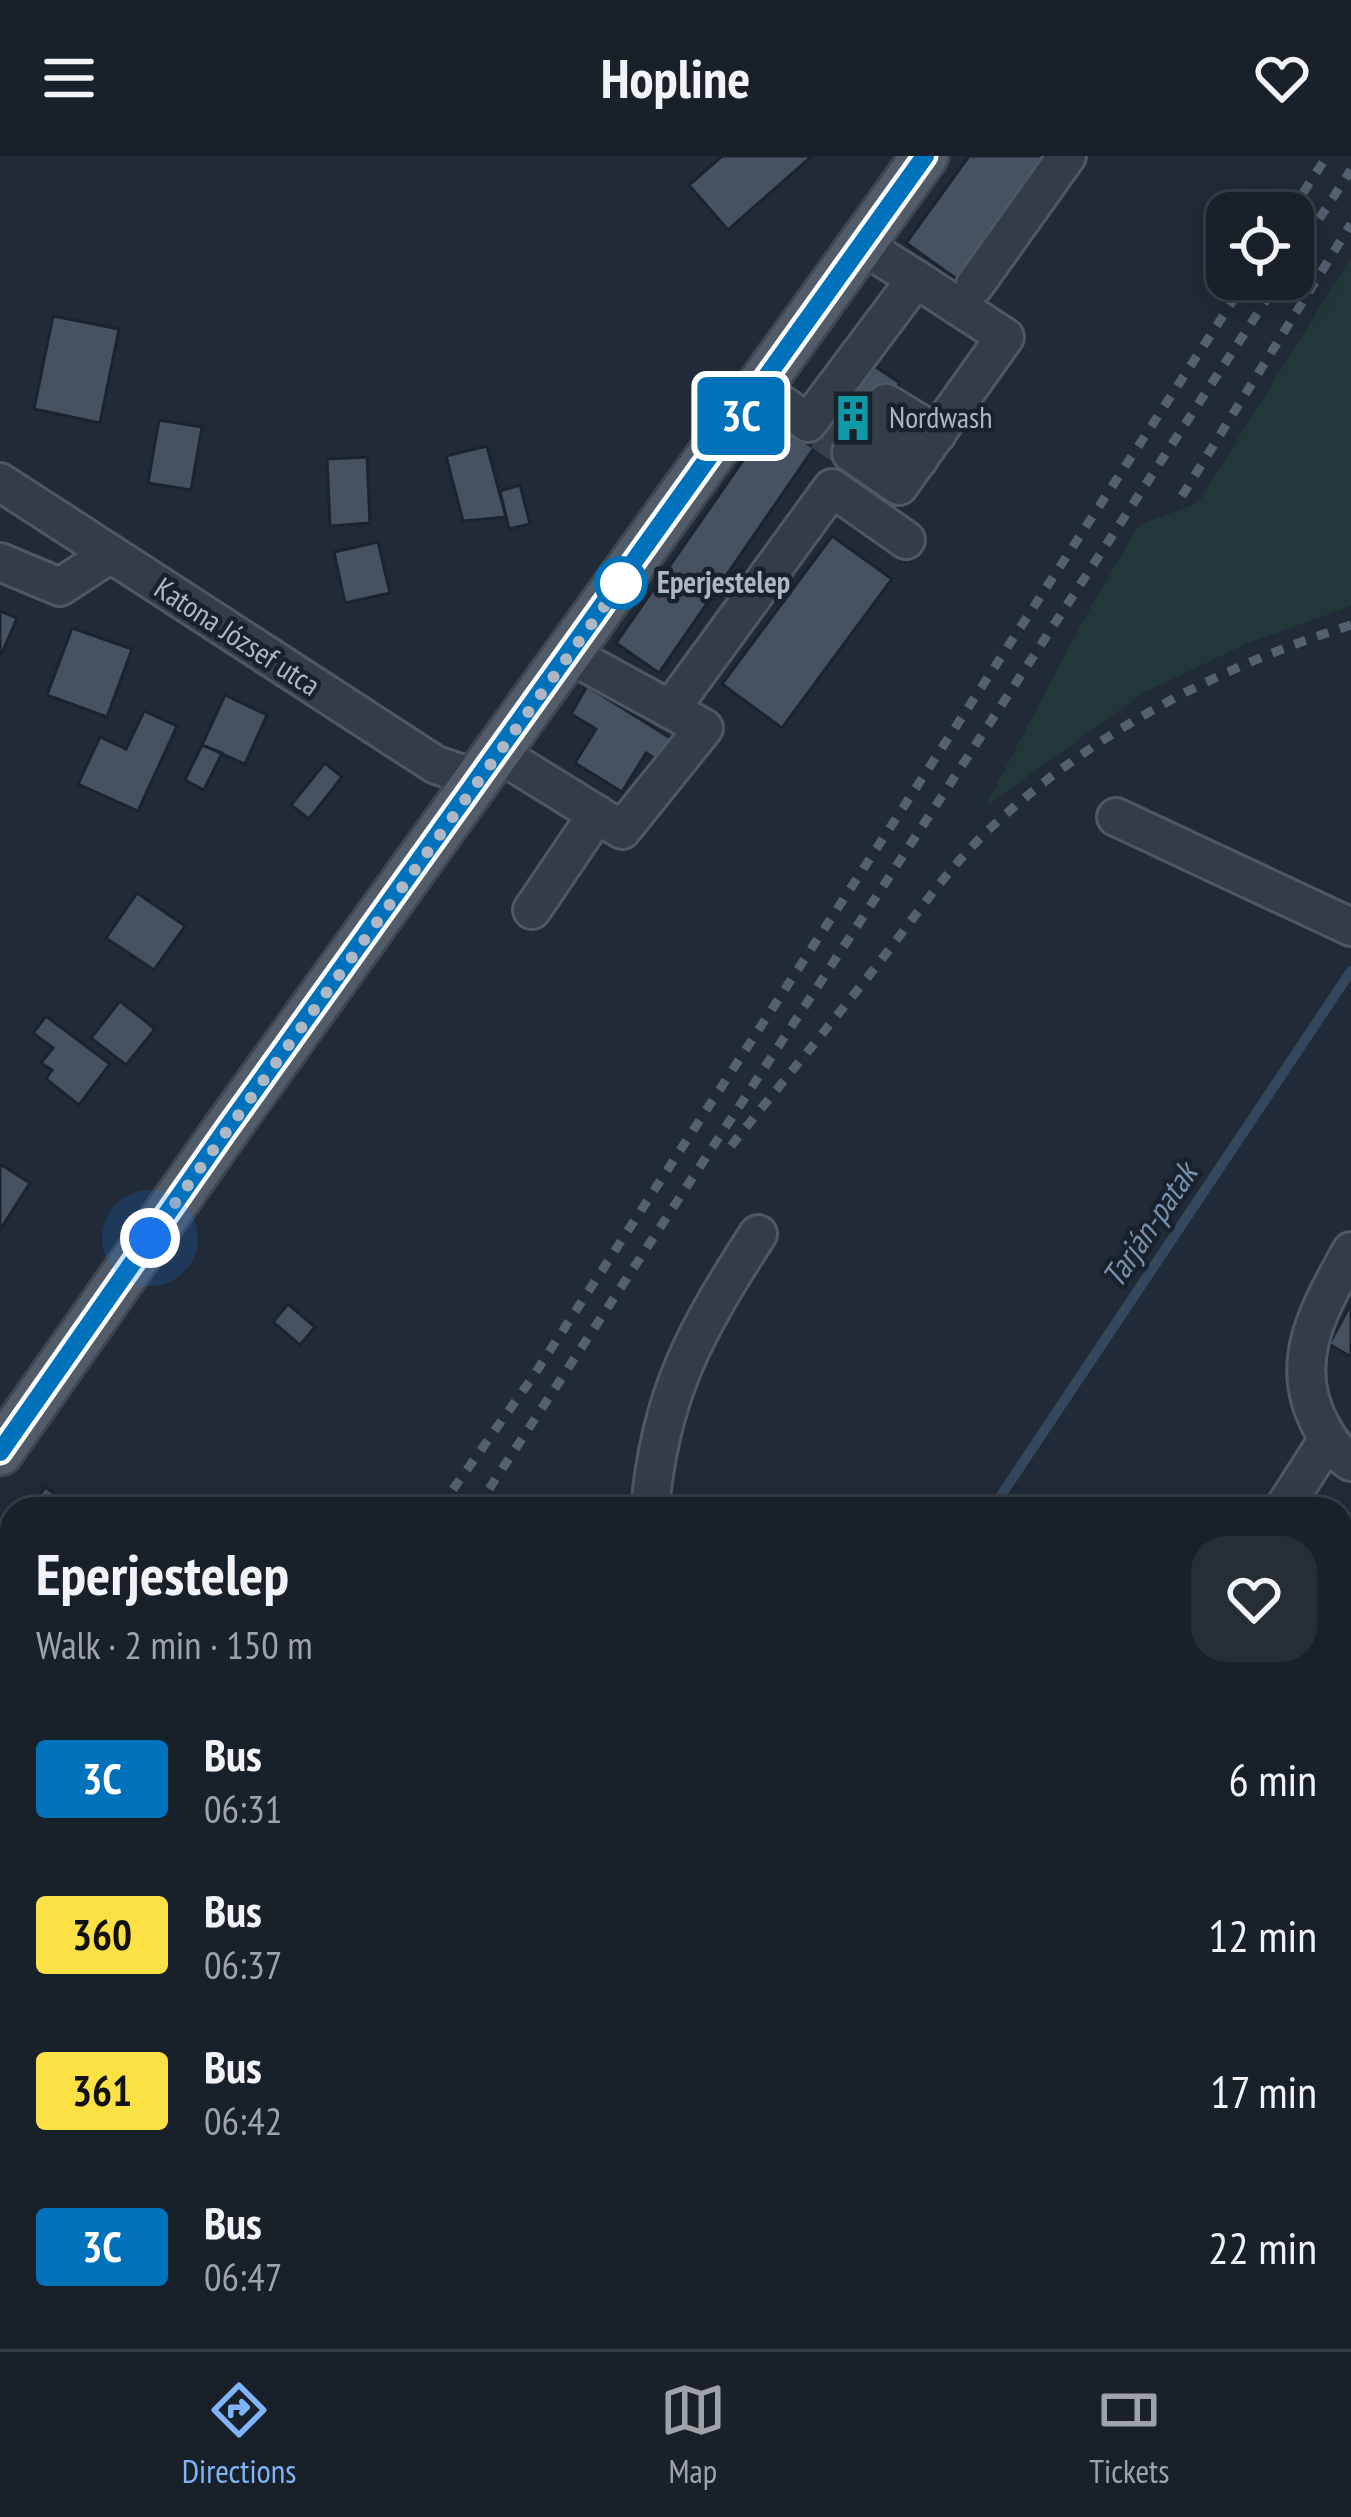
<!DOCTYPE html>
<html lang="en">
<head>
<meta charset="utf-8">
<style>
  :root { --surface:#182029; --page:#252d35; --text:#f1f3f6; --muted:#9fa3a8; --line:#363e46; --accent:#7fb4f8 }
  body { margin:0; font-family:"PT Sans Narrow",sans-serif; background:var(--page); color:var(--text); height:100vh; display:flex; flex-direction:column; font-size:45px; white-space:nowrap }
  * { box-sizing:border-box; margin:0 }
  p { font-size:39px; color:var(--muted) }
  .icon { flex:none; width:66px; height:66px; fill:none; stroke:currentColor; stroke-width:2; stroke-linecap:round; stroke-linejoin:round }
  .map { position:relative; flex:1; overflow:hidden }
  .panel { position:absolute; left:0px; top:1341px; width:1353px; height:852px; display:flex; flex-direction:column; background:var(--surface); border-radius:36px 36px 0 0; box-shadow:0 6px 30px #0003,0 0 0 3px var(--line) }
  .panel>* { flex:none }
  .badge { padding:0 24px; border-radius:9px; font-size:42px; line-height:78px }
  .tools { position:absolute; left:1206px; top:36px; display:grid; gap:24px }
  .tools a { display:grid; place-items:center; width:108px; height:108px; border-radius:24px; background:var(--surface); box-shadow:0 6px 30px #0003,0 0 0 3px var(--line); font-size:60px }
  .you { position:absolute; width:60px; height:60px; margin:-30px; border:9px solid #fff; border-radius:50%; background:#1a73e8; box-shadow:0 0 0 18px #1a73e833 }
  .map>.badge { position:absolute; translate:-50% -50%; box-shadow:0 0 0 6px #fff }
  .round { display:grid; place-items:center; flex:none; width:126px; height:126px; border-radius:36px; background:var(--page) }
  .head { display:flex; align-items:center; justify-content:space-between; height:204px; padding:0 36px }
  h1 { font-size:57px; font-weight:700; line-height:90px }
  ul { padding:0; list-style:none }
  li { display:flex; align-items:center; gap:36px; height:156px; padding:0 36px }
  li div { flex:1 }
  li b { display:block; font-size:45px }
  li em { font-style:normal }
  li .badge { min-width:132px; font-weight:700; text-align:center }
  header { display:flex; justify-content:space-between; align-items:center; height:156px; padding:0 36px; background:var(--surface); font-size:54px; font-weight:700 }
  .tabs { display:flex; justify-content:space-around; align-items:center; height:168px; border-top:3px solid var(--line); background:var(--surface); font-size:33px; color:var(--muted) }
  .tabs a { display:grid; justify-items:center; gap:6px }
  .tabs .selected { color:var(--accent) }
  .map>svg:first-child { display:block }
  .green { fill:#223738 }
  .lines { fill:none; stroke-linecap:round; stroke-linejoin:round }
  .stream { stroke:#33485f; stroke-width:10 }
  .building { fill:#465261; stroke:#1b242e; stroke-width:3 }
  .minor-tunnel { stroke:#35404c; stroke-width:36; stroke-dasharray:36 18; stroke-linecap:butt }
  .minor-casing { stroke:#4e5862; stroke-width:42 }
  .major-casing { stroke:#3d4651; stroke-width:51 }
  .minor { stroke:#333d48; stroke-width:36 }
  .major { stroke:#515c68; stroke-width:45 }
  .rail { stroke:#55616f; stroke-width:9; stroke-dasharray:12 12; stroke-linecap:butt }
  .line-casing { stroke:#fff; stroke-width:27 }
  .line { stroke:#0072bc; stroke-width:18 }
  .walk { stroke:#adb8c4; stroke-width:12; stroke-dasharray:0 21.6 }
  .stop-dot { fill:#fff; stroke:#0072bc; stroke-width:6 }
  .labels { text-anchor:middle; stroke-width:9; stroke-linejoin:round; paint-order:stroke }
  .poi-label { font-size:30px; fill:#adb8c4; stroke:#19222c; text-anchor:start }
  .stop-label { font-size:30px; font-weight:bold; fill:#adb8c4; stroke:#19222c; text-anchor:start }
  .street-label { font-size:30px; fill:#adb8c4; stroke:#19222c }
  .water-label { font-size:33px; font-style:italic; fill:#7590ad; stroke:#19222c }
</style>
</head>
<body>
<header><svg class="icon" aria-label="menu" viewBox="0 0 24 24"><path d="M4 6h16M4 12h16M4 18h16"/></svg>Hopline<svg class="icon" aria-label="heart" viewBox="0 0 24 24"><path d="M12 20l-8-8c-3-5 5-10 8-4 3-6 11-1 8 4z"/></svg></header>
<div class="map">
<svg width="1351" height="2193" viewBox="0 0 1351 2193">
  <rect width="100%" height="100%" fill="#202b37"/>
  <path class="green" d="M1351,101V450L1246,488L1145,536L985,651L1085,461L1139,369L1198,347Z
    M1351,1968V2193H1129L1141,2181H1341V1978Z"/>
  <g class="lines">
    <path class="stream" d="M992,1353L1351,815
      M498,2193L502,2181"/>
  </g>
  <path class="building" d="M722,0H812L728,74L689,29Z
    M969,0H1049L958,124L906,87Z
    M53,160L119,173L100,267L34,253Z
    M870,207L900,227L844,306L815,285Z
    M159,264L202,271L191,334L148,327Z
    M771,264L814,292L659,517L616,487Z
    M487,290L506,361L463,365L446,300Z
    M367,301L370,367L330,370L327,303Z
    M520,329L530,368L509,373L500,335Z
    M832,380L892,423L782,572L722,528Z
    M378,386L390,437L345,447L334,396Z
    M0,455L17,462L0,502Z
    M72,472L132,493L107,561L47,539Z
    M587,530L672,583L658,604L646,597L622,636L575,607L596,573L571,558Z
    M225,539L267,559L245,608L202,589Z
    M144,555L177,570L138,655L78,628L100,581L126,593Z
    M202,589L222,597L204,634L185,624Z
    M325,607L342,621L309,663L291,649Z
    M137,737L185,770L154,814L106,782Z
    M120,845L155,873L126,909L91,882Z
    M46,860L110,908L79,949L46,923L52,914L41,907L53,892L33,877Z
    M0,1008L30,1027L0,1074Z
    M288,1148L315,1171L300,1189L273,1166Z
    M1351,1148V1201L1329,1188Z
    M45,1331L65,1345L67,1353H31Z
    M1341,1799L1351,1809V1851L1341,1860Z"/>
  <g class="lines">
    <path class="minor-tunnel" d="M821,276L851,297"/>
    <defs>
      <path id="minor" d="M975,129L1067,0
        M760,233L808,267L916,123L862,89
        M886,247L937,278
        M868,272L919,303
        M851,297L899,330L1005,181L916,123
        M0,326L436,609L479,623
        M0,406L60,431L109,399
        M670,554L832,332L906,384
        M498,597L622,674L704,572L569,498
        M1116,661L1351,771
        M532,754L597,658
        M1351,1095C1320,1152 1286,1206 1321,1270C1329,1285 1337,1297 1351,1306
        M650,1353C660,1237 696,1174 758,1078
        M1283,1353L1328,1283
        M1341,1551L1351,1559
        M1341,1669L1351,1660
        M1341,1748L1351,1746
        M592,2181L614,2193
        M713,2181L731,2193
        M17,2193L25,2181
        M231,2193L238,2181
        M661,2193L670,2181
        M857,2193L865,2181"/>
      <path id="major" d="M0,1296L225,975L925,0
        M1341,1925L1351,1916
        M1068,2193L1080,2181"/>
    </defs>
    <use href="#minor" class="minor-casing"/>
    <use href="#major" class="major-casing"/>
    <use href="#minor" class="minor"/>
    <use href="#major" class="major"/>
    <path class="rail" d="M1290,57L1327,0
      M1293,103L1351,14
      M1182,340L1351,68
      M731,990C778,931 827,873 874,813C913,764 949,709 996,667C1097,574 1221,510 1351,469
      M439,1353L532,1222L1247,123
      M476,1353L1280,123
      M0,1948L12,1931
      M0,2082L12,2064"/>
  </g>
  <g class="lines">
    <defs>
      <path id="line" d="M0,1296L225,975L925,0"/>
    </defs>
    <use href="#line" class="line-casing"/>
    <use href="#line" class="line"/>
    <path class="walk" d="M150,1082L621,427"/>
  </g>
  <defs>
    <symbol id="building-bare" viewBox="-9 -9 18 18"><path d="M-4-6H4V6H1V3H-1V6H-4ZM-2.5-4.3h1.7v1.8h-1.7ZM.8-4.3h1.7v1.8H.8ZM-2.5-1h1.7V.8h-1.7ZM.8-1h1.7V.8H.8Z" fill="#0f9aa8" stroke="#19222c" stroke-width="2.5" paint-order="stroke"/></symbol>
  </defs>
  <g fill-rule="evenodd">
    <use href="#building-bare" x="820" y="229" width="66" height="66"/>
  </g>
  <circle class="stop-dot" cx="621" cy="427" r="24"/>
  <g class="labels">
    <g class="poi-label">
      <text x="889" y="272">Nordwash</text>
    </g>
    <g class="stop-label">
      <text x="657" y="437">Eperjestelep</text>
    </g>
    <g class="street-label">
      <text transform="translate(237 481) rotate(33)" y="10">Katona József utca</text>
    </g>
    <g class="water-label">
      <text transform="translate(1149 1069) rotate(-56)" y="12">Tarján-patak</text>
    </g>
  </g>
</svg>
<div class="tools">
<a><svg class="icon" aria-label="locate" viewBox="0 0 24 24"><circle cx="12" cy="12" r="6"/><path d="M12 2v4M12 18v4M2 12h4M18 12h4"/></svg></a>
</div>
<div class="you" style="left:150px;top:1082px"></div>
<b class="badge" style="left:741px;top:260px;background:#0072bc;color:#fff">3C</b>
<section class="panel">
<div class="head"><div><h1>Eperjestelep</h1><p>Walk · 2 min · 150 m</p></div><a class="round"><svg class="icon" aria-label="heart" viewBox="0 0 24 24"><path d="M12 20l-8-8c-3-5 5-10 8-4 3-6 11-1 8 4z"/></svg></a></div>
<ul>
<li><span class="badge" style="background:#0072bc;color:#fff">3C</span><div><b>Bus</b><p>06:31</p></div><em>6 min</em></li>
<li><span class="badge" style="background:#fbe143;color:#111">360</span><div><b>Bus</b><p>06:37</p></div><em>12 min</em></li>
<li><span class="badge" style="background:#fbe143;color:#111">361</span><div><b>Bus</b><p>06:42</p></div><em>17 min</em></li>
<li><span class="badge" style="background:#0072bc;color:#fff">3C</span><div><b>Bus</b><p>06:47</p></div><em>22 min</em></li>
</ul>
</section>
</div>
<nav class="tabs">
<a class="selected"><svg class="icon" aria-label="directions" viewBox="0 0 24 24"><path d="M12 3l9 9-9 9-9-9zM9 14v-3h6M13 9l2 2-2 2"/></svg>Directions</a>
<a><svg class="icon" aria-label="map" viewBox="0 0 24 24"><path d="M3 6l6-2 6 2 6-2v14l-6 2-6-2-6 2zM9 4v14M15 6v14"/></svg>Map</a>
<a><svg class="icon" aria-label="tickets" viewBox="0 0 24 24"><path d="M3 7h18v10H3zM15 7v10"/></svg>Tickets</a>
</nav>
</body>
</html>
